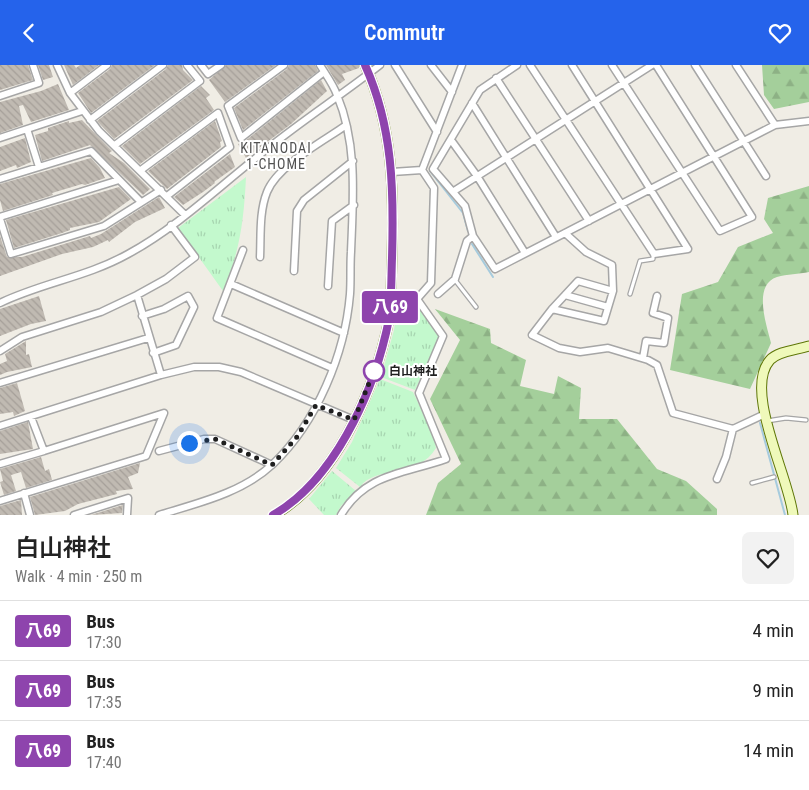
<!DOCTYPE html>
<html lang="en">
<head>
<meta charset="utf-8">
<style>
  :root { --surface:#fff; --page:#f2f2f2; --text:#222; --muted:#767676; --line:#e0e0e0; --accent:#2563eb }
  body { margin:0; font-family:"Roboto Condensed","Noto Sans JP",sans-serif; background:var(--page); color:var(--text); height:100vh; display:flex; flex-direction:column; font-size:19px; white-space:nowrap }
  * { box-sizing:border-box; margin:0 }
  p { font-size:16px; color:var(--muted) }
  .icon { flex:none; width:28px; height:28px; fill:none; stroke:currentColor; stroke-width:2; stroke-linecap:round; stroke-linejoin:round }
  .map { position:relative; height:450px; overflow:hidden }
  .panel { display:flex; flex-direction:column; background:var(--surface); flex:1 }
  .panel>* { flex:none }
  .badge { padding:0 10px; border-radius:4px; font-size:18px; line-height:32px }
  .you { position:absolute; width:25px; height:25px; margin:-12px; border:4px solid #fff; border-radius:50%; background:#1a73e8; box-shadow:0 0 0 8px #1a73e833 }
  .map>.badge { position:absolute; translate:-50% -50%; box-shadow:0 0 0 2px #fff }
  .round { display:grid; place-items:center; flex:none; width:52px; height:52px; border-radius:8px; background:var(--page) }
  .overview { display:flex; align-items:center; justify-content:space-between; height:85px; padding:0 15px }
  h1 { font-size:24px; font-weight:600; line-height:38px }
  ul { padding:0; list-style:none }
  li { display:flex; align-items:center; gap:15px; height:60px; padding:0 15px; border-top:1px solid var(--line) }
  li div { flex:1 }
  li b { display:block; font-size:19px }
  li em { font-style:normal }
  li .badge { min-width:55px; font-weight:700; text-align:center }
  header { display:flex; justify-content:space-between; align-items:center; height:65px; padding:0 15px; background:var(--accent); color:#fff; font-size:22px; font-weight:600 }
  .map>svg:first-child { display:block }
  .forest { fill:url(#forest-firs) }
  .park { fill:url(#park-tufts) }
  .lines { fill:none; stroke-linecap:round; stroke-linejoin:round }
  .stream { stroke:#a6cbdd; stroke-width:2 }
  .building { fill:url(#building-back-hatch) }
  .lane-casing { stroke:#a6a6a6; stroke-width:5.5 }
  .street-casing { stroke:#a6a6a6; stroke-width:9 }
  .secondary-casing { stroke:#5e7606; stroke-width:11 }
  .lane { stroke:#fff; stroke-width:3 }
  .street { stroke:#fff; stroke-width:6 }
  .secondary { stroke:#eff9ba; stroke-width:9 }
  .line-casing { stroke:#fff; stroke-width:11 }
  .line { stroke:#8e44ad; stroke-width:8 }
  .walk { stroke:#1f1f1f; stroke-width:5; stroke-dasharray:0 9 }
  .stop-dot { fill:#fff; stroke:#8e44ad; stroke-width:2.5 }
  .labels { text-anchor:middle; stroke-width:4; stroke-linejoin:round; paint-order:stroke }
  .stop-label { font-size:12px; font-weight:bold; fill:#1f1f1f; stroke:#fff; text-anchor:start }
  .neighbourhood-label { font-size:14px; letter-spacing:1px; fill:#525252; stroke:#fff }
</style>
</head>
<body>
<header><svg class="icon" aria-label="back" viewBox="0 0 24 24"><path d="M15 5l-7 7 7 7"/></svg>Commutr<svg class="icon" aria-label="heart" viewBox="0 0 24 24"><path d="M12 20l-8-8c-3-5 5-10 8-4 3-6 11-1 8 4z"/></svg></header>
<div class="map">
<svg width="809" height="450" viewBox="0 0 809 450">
  <defs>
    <pattern id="forest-firs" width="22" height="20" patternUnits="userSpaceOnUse" patternTransform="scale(1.25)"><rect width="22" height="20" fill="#a4cf9b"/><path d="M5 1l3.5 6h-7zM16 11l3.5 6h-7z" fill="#8db185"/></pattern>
    <pattern id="park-tufts" width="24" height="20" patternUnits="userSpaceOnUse" patternTransform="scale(1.25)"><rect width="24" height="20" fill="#c3f9cd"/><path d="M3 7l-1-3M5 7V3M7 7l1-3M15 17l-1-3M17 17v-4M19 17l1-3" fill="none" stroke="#a7d5b0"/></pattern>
    <pattern id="building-back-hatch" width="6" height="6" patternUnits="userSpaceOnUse" patternTransform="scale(1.25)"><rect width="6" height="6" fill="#c0bab2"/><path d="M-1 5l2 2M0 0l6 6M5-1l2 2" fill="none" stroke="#a59f99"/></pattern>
  </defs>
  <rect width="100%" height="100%" fill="#f0ede5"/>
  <path class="forest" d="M762,0H809V37L774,44L764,30Z
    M809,121V207C799,209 787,209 777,212C752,220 767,261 771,278L750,324L670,305L682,229L718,217L738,182L773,168L764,154L768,133Z
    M435,244L490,264L491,278L526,295L520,321L554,329L558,311L581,323L579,354H617L657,404L686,416L717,444V450H426L438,418L461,399L430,334L460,275Z"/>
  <path class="park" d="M246,112C244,154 240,187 223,226L178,163Z
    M415,236L440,272L415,325L381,312L394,265L398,237Z
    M380,314L413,327L433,369L436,383C418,414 375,400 360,422L336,403L352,377Z
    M332,406L356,426L341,441L336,450H324L309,434Z"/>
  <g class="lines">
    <path class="stream" d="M430,106L463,148L468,166
      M472,179L493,212
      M760,358L785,450"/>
  </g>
  <path class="building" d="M0,0H28L33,15L0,25Z
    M38,0H49L53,12L43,15Z
    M64,0H74L76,3L80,0H99L73,20Z
    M112,0H155L91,48L78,28L110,4Z
    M168,0H182L183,5L193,15L114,74L97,56L166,4Z
    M226,0H276L225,37L209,15Z
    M289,0H315L318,6L243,65L234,43L287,4Z
    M326,0H359V3L342,9L345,15L338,20Z
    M321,15L327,26L291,59L246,93L238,79L244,77Z
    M58,19L69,45L31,57L23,40L19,41L23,60L0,68V37L41,26Z
    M201,21L210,30L206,33L214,45L140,99L122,81Z
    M82,55L112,86L109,88L124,98L150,124L143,130L90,80L42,96L35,70L48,66V63L69,56V58Z
    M215,56L222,76L220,77L221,82L167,124L148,106Z
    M25,73L31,97L17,103L16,100L0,106V82Z
    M230,89L235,102L214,117L215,118L203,127L183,140L174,132Z
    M91,93L100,103L105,113L85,120L82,119L52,128L53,130L3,146L0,135V119Z
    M119,122L131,134L99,157L70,163V165L62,168L14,183L6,155Z
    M159,132L165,143L135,157L109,177L108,175L93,182L62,189L0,211V171L7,192H22L90,171L91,173L101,169Z
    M39,231L46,256L31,259L0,271V244Z
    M26,276V290L29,289L32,302L7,307L0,310V299L7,296L5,289Z
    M17,318L25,346L14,351L13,347L0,349V323Z
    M28,357L33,384L0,389V366Z
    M41,392L45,406L49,404L52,415L26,423L21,407L11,410L16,426L4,430L0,417L3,416L0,404Z
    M140,398L138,408L128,412L133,424L116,426L117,429L78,439L65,446L35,450L30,432Z
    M21,435L22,450H0V441Z
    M123,440L122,448L91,450Z"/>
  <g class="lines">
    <defs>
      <path id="lane" d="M455,215L476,242
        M630,229L640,196L653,194V190
        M767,356L786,353L806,355
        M752,418L774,412"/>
      <path id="street" d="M57,0L70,28L99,66L185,150
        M201,0L208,9L221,0
        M284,0L228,41L241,73L324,7
        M395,0L437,67
        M431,0L452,27
        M517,0L480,25L433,104L465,141L473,171L495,204L775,60L809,56
        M530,0L654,189L688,184L572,0
        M612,0L720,166L752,152L656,0
        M695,0L766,111
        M736,0L775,60
        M496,13L589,156
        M70,28L107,0
        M0,31L39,18L33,0
        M472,38L556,172
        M90,55L163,0
        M27,64L39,102
        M0,73L82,46
        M451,75L477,111L525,188
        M115,80L200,16L187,0
        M141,105L218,48L230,82L167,131
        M392,107L422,105
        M0,114L91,86L141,137
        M454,126L652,0
        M0,152L119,115
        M0,154L11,189L104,161L161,125
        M243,185L217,253L332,303
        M260,192C261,171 259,147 267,127C277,101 322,77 345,61
        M294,206L297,146L304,135L353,96
        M231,219L344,268
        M328,221L332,156L354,140
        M613,226L578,216L552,244L532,270L559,283L580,287L608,283L648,295L657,300L673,348L733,364L726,392L717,414
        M438,229L455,214L467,176L473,171
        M565,230L608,242
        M391,233L417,234
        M417,234L431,218L434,123L422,105L462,0
        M0,238C41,218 87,212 128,189C178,162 222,119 267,84C303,55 343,29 380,0
        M552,244L604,256L613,226L612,200L586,187L565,168
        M142,251L164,244L188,231L194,242L176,280L153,288
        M0,286L22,272L101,247L137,230
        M643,293L646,276L664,278L668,253L653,248L657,231
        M161,310L137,230L166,214L195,192L171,160
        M0,318L148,273
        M0,361L161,310L194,302H219L241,307L354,355
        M733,364L765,349
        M159,386L204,374H215L272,400
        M0,399L44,386L31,352
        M24,428L30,450
        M0,436L146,391L164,348L44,386
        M74,450L128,433L127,450
        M159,450C198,438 242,428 273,399C317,357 345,289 350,229C351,215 350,201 351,187C353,134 358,80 337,30C333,19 326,10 320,0
        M341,450C366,408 404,409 446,394L419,328L443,271L417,234"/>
      <path id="secondary" d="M274,450C333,416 371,332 386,268C392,244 391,218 392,193C394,126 393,62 365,0
        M793,450C789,412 743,325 770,295C778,286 797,285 809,281"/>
    </defs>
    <use href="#lane" class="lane-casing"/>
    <use href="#street" class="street-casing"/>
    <use href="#secondary" class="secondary-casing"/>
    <use href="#lane" class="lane"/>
    <use href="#street" class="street"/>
    <use href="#secondary" class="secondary"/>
  </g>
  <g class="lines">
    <defs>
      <path id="line" d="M273,450C333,416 371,332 386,268C392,244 391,218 392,193C394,126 393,62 365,0"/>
    </defs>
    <use href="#line" class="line-casing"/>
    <use href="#line" class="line"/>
    <path class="walk" d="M189,378L215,374L272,400L297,372L316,340L354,355L374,306"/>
  </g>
  <circle class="stop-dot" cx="374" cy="306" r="10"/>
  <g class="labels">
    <g class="stop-label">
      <text x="389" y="310">白山神社</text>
    </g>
    <g class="neighbourhood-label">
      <text x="276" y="88">KITANODAI<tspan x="276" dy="16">1-CHOME</tspan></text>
    </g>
  </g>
</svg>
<div class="you" style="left:189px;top:378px"></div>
<b class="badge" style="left:390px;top:242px;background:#8e44ad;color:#fff">八69</b>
</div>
<section class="panel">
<div class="overview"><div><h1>白山神社</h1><p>Walk · 4 min · 250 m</p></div><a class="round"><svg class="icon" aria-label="heart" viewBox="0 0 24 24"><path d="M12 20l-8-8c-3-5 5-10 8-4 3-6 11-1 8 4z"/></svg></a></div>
<ul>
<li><span class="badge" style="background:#8e44ad;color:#fff">八69</span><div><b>Bus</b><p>17:30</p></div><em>4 min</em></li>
<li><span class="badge" style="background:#8e44ad;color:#fff">八69</span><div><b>Bus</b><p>17:35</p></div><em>9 min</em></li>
<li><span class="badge" style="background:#8e44ad;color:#fff">八69</span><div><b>Bus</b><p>17:40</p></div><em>14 min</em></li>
</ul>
</section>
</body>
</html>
